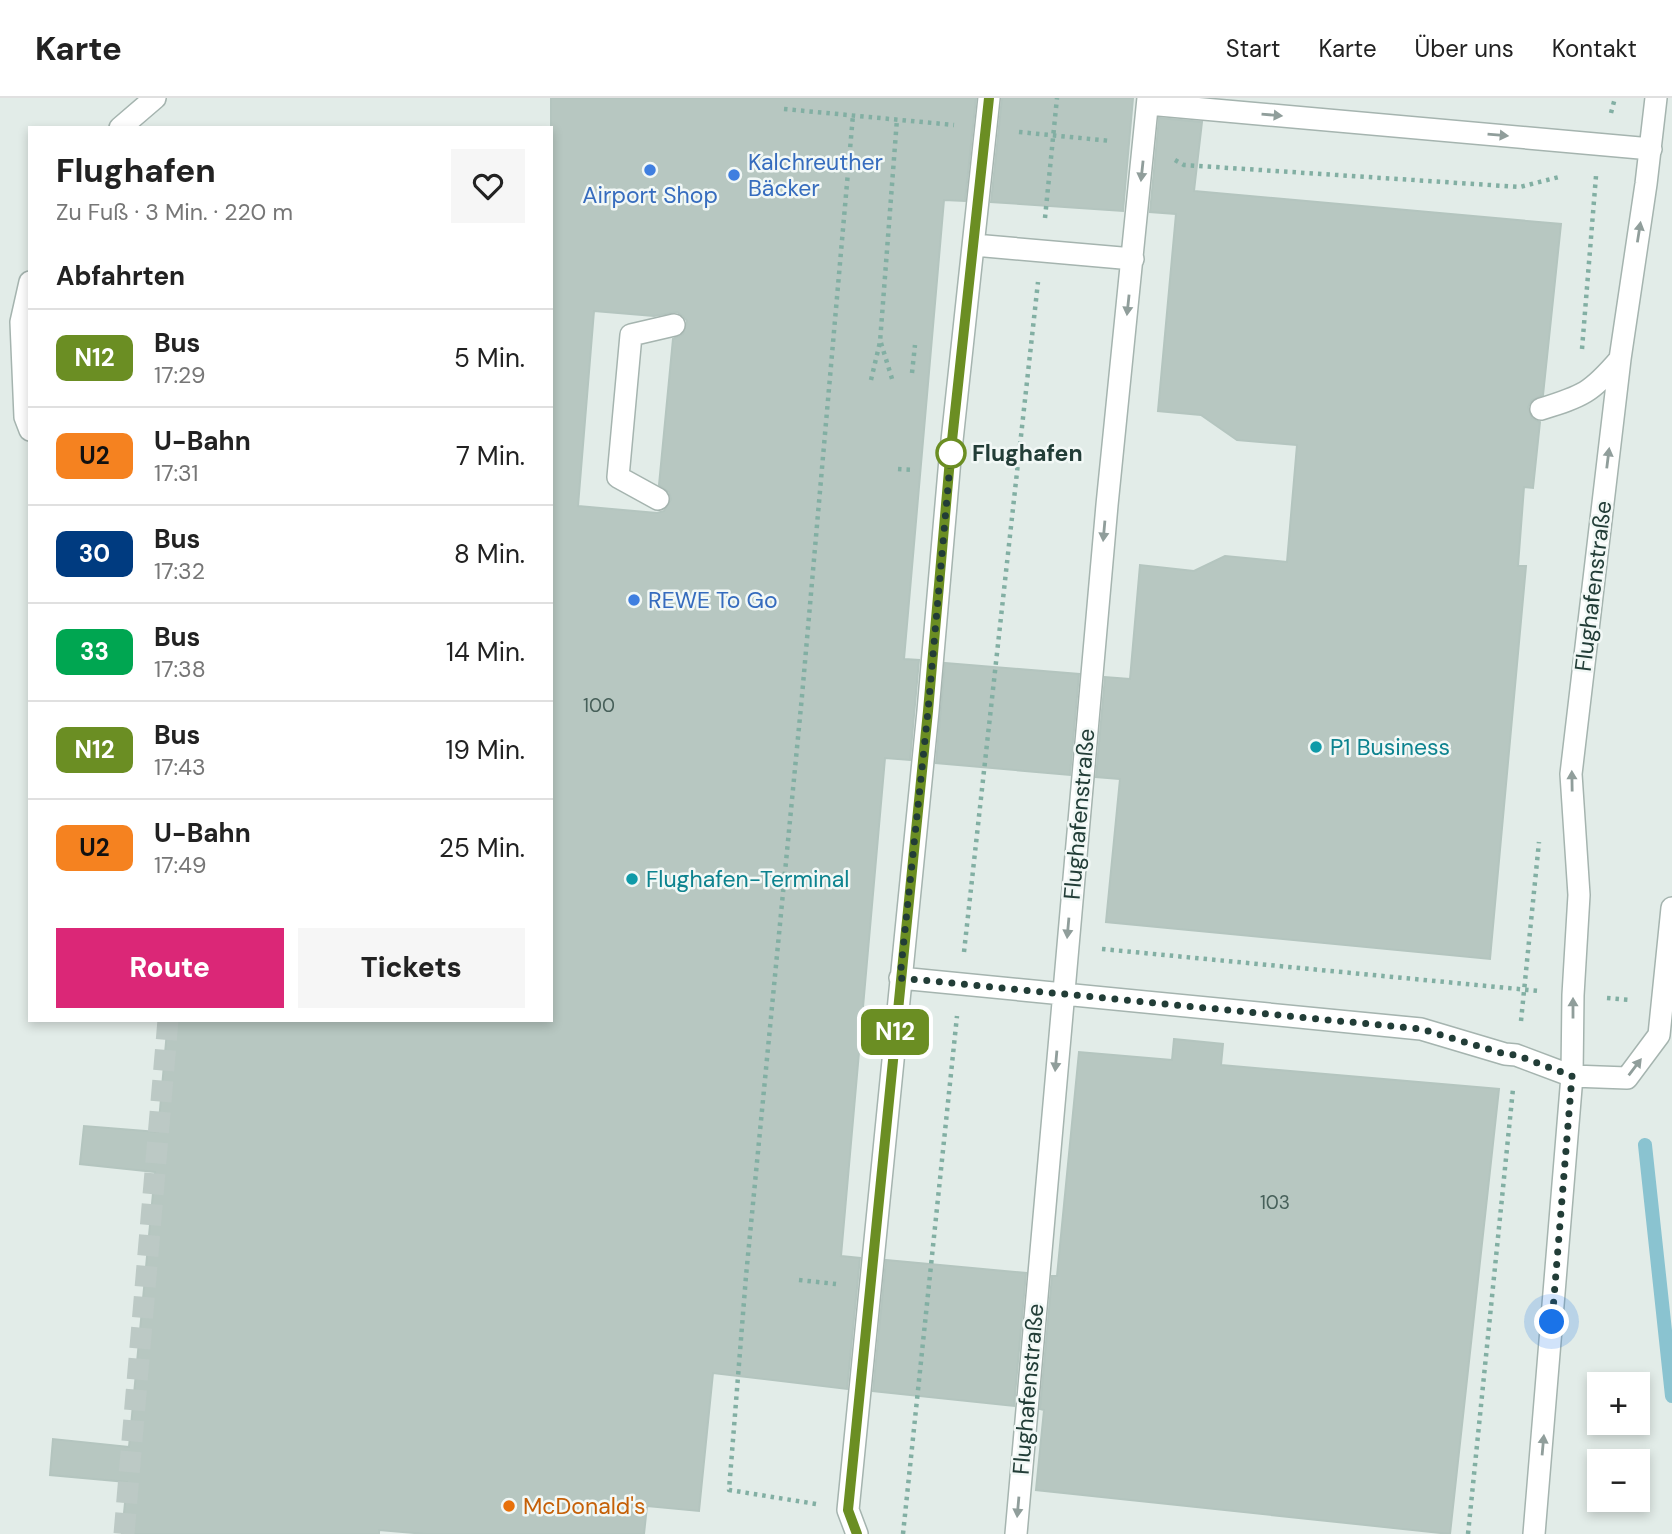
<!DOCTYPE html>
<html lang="de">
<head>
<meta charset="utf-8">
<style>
  :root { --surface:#fff; --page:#f6f6f6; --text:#222; --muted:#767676; --line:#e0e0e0; --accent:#db2777 }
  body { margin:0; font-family:"DM Sans",sans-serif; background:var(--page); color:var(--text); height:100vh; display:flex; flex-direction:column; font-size:26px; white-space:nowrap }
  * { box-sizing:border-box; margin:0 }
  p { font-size:23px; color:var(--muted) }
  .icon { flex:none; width:38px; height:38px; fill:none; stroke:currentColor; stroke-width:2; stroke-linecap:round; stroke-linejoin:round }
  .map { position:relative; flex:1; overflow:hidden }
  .sheet { position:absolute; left:28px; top:28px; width:525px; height:896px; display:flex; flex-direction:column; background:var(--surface); border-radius:0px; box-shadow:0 4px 10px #0003 }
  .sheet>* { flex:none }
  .badge { padding:0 14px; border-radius:10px; font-size:24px; line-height:46px }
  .buttons { position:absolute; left:1587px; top:1274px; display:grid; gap:14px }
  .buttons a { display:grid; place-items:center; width:63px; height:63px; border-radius:0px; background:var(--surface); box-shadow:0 4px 10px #0003; font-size:35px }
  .you { position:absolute; width:35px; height:35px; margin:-18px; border:5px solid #fff; border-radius:50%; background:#1a73e8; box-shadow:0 0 0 10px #1a73e833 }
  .map>.badge { position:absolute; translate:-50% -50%; box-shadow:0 0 0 4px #fff }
  h2 { padding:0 28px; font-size:26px; line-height:63px }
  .round { display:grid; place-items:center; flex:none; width:74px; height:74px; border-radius:0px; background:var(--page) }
  .head { display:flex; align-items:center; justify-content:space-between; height:119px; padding:0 28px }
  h1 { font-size:33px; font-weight:800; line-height:52px }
  .primary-button { display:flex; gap:14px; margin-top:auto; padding:14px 28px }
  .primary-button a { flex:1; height:80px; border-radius:0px; background:var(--accent); color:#fff; font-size:28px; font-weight:800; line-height:80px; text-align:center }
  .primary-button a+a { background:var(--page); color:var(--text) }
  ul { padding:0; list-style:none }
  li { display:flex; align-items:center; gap:21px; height:98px; padding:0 28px; border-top:2px solid var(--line) }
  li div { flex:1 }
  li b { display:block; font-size:26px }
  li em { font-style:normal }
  li .badge { min-width:77px; font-weight:700; text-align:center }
  header { display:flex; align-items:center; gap:42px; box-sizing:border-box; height:98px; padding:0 35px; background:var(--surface); border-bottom:2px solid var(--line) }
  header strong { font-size:33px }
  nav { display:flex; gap:38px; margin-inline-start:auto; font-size:24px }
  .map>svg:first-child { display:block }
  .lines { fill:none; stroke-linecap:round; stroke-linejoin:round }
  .stream { stroke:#8ac3d0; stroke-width:14 }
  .building { fill:#b7c7c1; stroke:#b4c5bf; stroke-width:2; fill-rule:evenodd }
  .minor-tunnel { stroke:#bcc9c5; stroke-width:21; stroke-dasharray:21 10; stroke-linecap:butt }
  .minor-casing { stroke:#a5b4af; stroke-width:24 }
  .path { stroke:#82afa3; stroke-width:4.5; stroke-dasharray:3.5 5; stroke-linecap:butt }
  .minor { stroke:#fff; stroke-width:21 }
  .oneway { fill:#909e9b }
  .line-casing { stroke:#fff; stroke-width:16 }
  .line { stroke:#6b8e23; stroke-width:10 }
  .walk { stroke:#223d37; stroke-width:7; stroke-dasharray:0 12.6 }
  .shop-dot { fill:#3f7fe0; stroke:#f2f8f6; stroke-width:2.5 }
  .stop-dot { fill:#fff; stroke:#6b8e23; stroke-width:3.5 }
  .culture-dot { fill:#0f9aa8; stroke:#f2f8f6; stroke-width:2.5 }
  .food-dot { fill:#e8710a; stroke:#f2f8f6; stroke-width:2.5 }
  .labels { text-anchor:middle; stroke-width:5; stroke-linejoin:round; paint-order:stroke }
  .number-label { font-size:19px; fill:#47605a }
  .shop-label { font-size:23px; fill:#366cbe; stroke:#f2f8f6; text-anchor:start }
  .stop-label { font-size:23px; font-weight:bold; fill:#223d37; stroke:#f2f8f6; text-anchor:start }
  .street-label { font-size:23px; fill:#223d37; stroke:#f2f8f6 }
  .culture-label { font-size:23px; fill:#0d838f; stroke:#f2f8f6; text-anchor:start }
  .food-label { font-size:23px; fill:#c56008; stroke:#f2f8f6; text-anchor:start }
</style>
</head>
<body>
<header>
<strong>Karte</strong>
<nav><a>Start</a><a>Karte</a><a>Über uns</a><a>Kontakt</a></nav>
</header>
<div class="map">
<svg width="1672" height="1436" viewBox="0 0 1672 1436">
  <rect width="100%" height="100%" fill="#e2ece8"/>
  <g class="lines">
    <path class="stream" d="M1645,1047L1672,1298"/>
  </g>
  <path class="building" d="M551,0H976L965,103L944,102L904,561L919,562L910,662L885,660L841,1158L860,1160L847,1291L713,1275L699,1413L647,1408L644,1436H426L379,1432V1436H122L127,1384L50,1377L53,1341L129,1349L155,1074L80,1066L84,1028L158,1034L168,922H551ZM594,213L654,218L677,214L683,218L687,223L683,236L673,241L659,387L669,394L671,401L664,413L657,415L578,408Z
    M1002,0H1133L1123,113L991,104Z
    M1159,20L1202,24L1194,93L1561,126L1543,297L1532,302L1528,309L1532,320L1540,324L1533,390L1524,389L1518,468H1526L1490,861L1106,824L1120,681L1096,679L1105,579L1130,581L1140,467L1194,473L1225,458L1287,464L1297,347L1237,342L1201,317L1158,313L1176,116L1150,114Z
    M945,565L1079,576L1070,677L936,665Z
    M1174,941L1223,946L1221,967L1499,991L1450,1436L1036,1392L1044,1312L1040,1311L1052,1178H1057L1079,954L1172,962Z
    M886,1162L1026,1175L1014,1308L873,1293Z"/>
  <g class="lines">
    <path class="minor-tunnel" d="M124,1436L168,922"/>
    <defs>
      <path id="minor" d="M1148,6L1651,51
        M120,30L155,0
        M974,147L1133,161
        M30,184L21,224L25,319L30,332
        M1541,311C1583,298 1591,295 1620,261
        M658,401L618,379L631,237L674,227
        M900,880L1421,931L1505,956L1516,957L1572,978L1627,980L1659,937L1672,810
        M857,1436L848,1412L928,613L950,361L989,0
        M1016,1436L1107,407L1148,0
        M1534,1436L1572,978L1573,897L1579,797L1571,676L1620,261L1646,86L1656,0"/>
    </defs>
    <use href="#minor" class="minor-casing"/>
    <path class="path" d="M784,11L954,27
      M1611,15L1615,0
      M1019,34L1111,43
      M1175,62L1184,67L1520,89L1559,79
      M1045,120L1057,0
      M551,138H552
      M881,245L893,284
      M1582,251L1596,78
      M912,275L915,247
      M871,282L880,244L897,21
      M898,371L915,372
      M1102,851L1539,893
      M964,854L1038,184
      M1607,900L1630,902
      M1521,923L1539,744
      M799,1182L836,1186
      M816,1406L729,1392L746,1178L802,598L853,17
      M903,1436L957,918
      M1468,1436L1513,991"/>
    <use href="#minor" class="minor"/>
  </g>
  <defs><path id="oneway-solid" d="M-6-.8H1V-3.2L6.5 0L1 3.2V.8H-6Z" transform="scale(1.75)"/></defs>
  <g class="oneway">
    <use href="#oneway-solid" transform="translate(1272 17) rotate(5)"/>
    <use href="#oneway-solid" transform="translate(1498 37) rotate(5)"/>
    <use href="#oneway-solid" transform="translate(1142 73) rotate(96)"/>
    <use href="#oneway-solid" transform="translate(1639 134) rotate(-81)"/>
    <use href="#oneway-solid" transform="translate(1128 207) rotate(96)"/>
    <use href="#oneway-solid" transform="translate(1608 360) rotate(-83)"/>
    <use href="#oneway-solid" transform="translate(1104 433) rotate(95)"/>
    <use href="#oneway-solid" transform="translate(1572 683) rotate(-91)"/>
    <use href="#oneway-solid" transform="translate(1068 830) rotate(95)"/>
    <use href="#oneway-solid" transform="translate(1573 910) rotate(-90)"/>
    <use href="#oneway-solid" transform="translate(1056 963) rotate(95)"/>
    <use href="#oneway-solid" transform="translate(1635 969) rotate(-53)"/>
    <use href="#oneway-solid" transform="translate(1543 1347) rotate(-85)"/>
    <use href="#oneway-solid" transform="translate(1018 1409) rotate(95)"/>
  </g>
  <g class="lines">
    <defs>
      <path id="line" d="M857,1436L848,1412L928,613L950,361L989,0"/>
    </defs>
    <use href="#line" class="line-casing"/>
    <use href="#line" class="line"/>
    <path class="walk" d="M951,355L928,613L900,880L1421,931L1505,956L1516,957L1572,978L1552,1224"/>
  </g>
  <g class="shop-dot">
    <circle cx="650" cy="72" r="7"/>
    <circle cx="734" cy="77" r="7"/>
    <circle cx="634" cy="502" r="7"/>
  </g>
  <circle class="stop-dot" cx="951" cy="355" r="14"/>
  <g class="culture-dot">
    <circle cx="1316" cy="649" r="7"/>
    <circle cx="632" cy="781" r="7"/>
  </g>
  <circle class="food-dot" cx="509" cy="1408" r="7"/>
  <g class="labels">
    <g class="number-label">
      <text x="599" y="614">100</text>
      <text x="1275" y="1111">103</text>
    </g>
    <g class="shop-label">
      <text x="748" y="72">Kalchreuther<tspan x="748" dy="26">Bäcker</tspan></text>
      <text x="650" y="105" text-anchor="middle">Airport Shop</text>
      <text x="648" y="510">REWE To Go</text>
    </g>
    <g class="stop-label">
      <text x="972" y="363">Flughafen</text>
    </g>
    <g class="street-label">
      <text transform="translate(1593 488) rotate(-83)" y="8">Flughafenstraße</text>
      <text transform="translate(1079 716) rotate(-85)" y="8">Flughafenstraße</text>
      <text transform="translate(1028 1291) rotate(-85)" y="8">Flughafenstraße</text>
    </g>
    <g class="culture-label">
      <text x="1330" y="657">P1 Business</text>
      <text x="646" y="789">Flughafen-Terminal</text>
    </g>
    <g class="food-label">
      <text x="523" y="1416">McDonald's</text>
    </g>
  </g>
</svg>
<div class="buttons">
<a>+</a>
<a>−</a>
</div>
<div class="you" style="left:1552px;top:1224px"></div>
<b class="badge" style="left:895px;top:934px;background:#6b8e23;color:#fff">N12</b>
<section class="sheet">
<div class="head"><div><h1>Flughafen</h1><p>Zu Fuß · 3 Min. · 220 m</p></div><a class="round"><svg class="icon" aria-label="heart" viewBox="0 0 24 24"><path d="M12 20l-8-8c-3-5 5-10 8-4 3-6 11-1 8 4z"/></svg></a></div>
<h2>Abfahrten</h2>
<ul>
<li><span class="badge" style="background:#6b8e23;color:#fff">N12</span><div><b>Bus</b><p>17:29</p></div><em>5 Min.</em></li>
<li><span class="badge" style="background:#f58220;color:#111">U2</span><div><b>U-Bahn</b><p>17:31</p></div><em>7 Min.</em></li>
<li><span class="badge" style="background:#003b80;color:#fff">30</span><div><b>Bus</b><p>17:32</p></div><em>8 Min.</em></li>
<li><span class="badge" style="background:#00a651;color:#fff">33</span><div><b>Bus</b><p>17:38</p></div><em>14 Min.</em></li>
<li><span class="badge" style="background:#6b8e23;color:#fff">N12</span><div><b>Bus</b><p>17:43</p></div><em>19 Min.</em></li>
<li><span class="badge" style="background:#f58220;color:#111">U2</span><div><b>U-Bahn</b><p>17:49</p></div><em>25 Min.</em></li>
</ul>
<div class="primary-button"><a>Route</a><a>Tickets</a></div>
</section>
</div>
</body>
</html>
